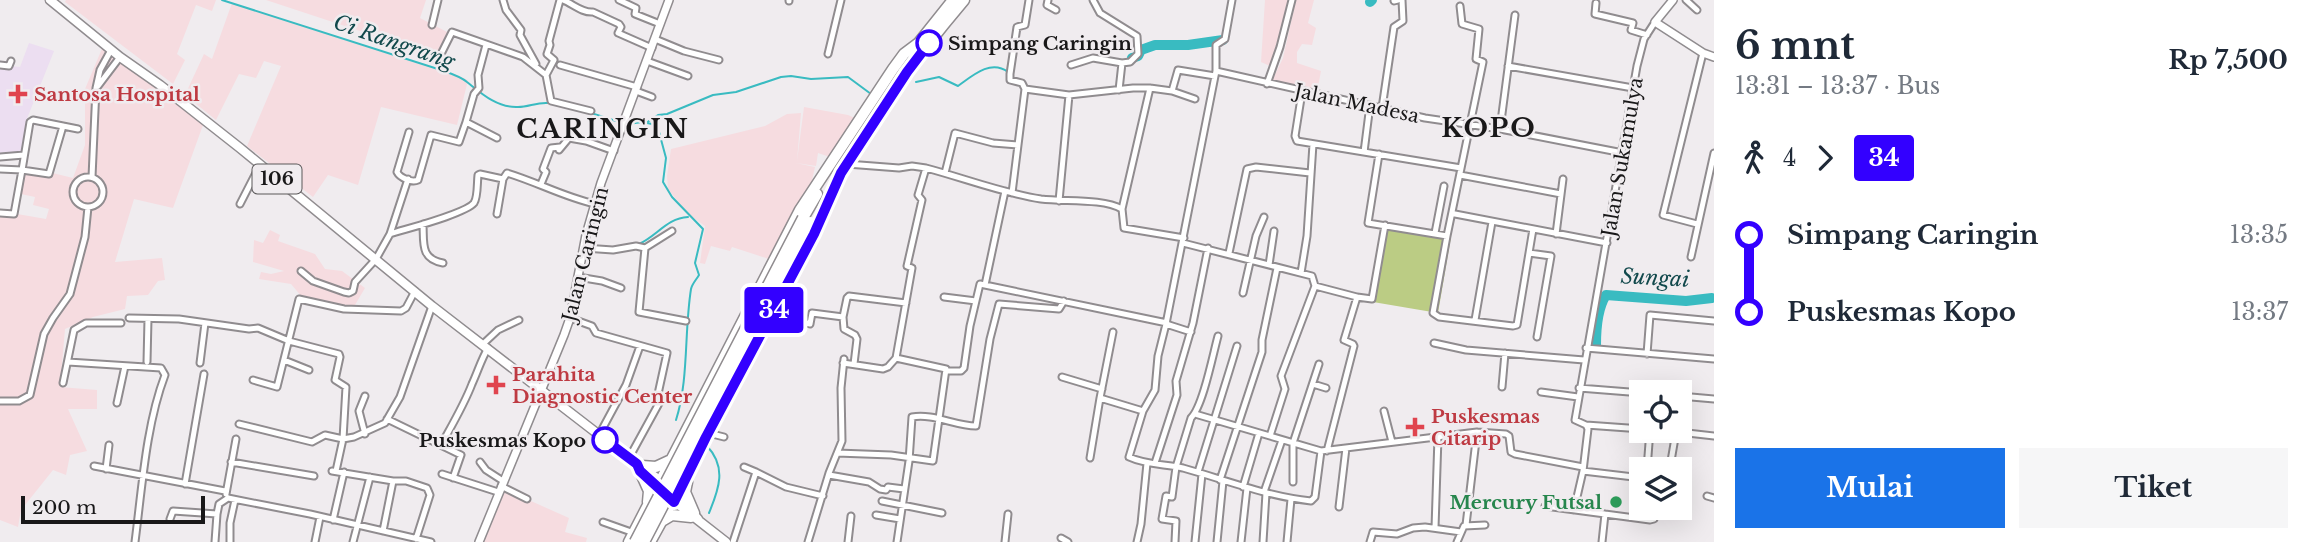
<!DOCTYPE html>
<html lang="id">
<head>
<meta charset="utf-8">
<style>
  :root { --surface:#fff; --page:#f6f6f7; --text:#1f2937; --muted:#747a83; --accent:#1a73e8 }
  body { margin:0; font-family:"Libre Baskerville",serif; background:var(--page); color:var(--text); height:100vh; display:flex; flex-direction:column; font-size:26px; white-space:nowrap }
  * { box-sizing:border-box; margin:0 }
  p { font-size:23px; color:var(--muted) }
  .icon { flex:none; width:38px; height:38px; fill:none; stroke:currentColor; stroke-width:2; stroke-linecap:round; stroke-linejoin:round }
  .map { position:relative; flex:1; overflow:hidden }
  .side { display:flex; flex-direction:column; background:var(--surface); width:595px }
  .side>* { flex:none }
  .badge { padding:0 14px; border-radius:5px; font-size:24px; line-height:46px }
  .buttons { position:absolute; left:1629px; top:380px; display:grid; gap:14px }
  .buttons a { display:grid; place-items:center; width:63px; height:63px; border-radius:0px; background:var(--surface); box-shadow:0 7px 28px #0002; font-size:35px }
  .scale { position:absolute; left:21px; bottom:18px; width:184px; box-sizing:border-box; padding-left:7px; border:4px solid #191819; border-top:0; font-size:19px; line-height:24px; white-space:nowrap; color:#191819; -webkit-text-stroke:5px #f0ecef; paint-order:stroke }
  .map>.badge { position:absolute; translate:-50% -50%; box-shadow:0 0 0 4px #fff }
  .legs { display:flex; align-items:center; gap:10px; height:77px; padding:0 21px; font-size:23px }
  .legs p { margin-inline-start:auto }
  .head { display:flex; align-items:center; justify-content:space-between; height:119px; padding:0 21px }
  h1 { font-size:38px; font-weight:800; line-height:52px }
  .button { display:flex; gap:14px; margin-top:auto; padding:14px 21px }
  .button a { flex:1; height:80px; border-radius:0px; background:var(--accent); color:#fff; font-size:28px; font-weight:800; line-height:80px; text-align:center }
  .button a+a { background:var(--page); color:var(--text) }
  ul { padding:0 21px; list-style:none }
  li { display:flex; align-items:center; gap:24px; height:77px; font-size:26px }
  li i { display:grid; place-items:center; width:10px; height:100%; margin:0 9px; background:currentColor }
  li i::after { content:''; width:18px; height:18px; margin:-9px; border:5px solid; border-radius:50%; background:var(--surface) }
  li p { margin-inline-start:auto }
  li:first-child i { background:linear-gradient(#0000 50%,currentColor 0) }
  li:last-child i { background:linear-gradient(currentColor 50%,#0000 0) }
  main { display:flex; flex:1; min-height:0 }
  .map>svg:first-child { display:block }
  .industrial { fill:#f6dce0 }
  .medical { fill:#ecdef1 }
  .park { fill:#bbcc84 }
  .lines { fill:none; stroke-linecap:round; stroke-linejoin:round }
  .stream { stroke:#39bbc1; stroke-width:2 }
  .river { stroke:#39bbc1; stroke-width:10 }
  .street-casing { stroke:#908c8f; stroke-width:9 }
  .secondary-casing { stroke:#908c8f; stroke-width:10 }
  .primary-casing { stroke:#908c8f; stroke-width:11 }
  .highway-casing { stroke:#908c8f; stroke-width:13 }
  .street { stroke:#fff; stroke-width:5 }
  .secondary { stroke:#fff; stroke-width:7 }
  .primary { stroke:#fff; stroke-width:8 }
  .highway { stroke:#fff; stroke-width:10 }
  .highway-bridge-casing { stroke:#908c8f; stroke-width:13; stroke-linecap:butt }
  .highway-bridge { stroke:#fff; stroke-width:10 }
  .line-1-casing { stroke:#fff; stroke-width:16 }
  .line-1 { stroke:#30f; stroke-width:10 }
  .stop-1-dot { fill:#fff; stroke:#30f; stroke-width:3.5 }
  .health-dot { fill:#e0444e; stroke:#f0ecef; stroke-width:2.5 }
  .leisure-dot { fill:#2e9e5b; stroke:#f0ecef; stroke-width:2.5 }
  .labels { text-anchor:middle; stroke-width:5; stroke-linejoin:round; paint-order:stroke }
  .shield { fill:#f0ecef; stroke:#5a5859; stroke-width:2 }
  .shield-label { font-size:18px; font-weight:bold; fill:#191819 }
  .stop-label { font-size:19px; font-weight:bold; fill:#191819; stroke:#f0ecef; text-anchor:start }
  .health-label { font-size:19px; font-weight:bold; fill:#be3a42; stroke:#f0ecef; text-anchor:start }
  .street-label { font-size:19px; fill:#191819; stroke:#f0ecef }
  .leisure-label { font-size:19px; font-weight:bold; fill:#27864d; stroke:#f0ecef; text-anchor:end }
  .water-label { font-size:21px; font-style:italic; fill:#12494c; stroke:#f0ecef }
  .district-label { font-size:26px; font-weight:bold; letter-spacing:2px; fill:#191819; stroke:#f0ecef }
</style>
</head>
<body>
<main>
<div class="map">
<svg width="1714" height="542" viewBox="0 0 1714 542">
  <rect width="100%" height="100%" fill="#f0ecef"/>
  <path class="industrial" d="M66,0H216L212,11L196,5L177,54L185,60L173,84L65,2Z
    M266,0H426L420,18L449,33L440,62L360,31Z
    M1265,0H1289L1270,66L1261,62Z
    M1296,0H1314L1308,23L1316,28L1312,45L1302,44L1297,52V63L1321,71L1317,92L1272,81L1283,58Z
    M232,3L468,80L457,125L381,107L358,185L328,175L313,197L247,146L281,66L264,61L256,78L239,74L216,120L185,95L204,54L212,59Z
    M104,44L203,125L173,208L134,199L115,262L162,258L165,280L158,281L148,295L127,296L125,309L93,317L65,329L60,387L97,390V409H68L87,451L70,455L66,475L53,470L21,510L18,527L0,520V211L46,219L49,209L33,205L35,197L21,194L24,166L73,178L85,145V89Z
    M804,107L848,115L857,119L833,158L818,153L816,166L796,163L815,167L808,198L769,259L732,247L730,251L711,246L705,264L700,263L705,226L688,214L668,189L667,176L671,149L765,126L787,114L801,113L797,161Z
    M270,230L280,235L278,241L315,254L325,269L342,271L365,288L352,310L302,297L291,284L259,279L261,272L271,274L284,271L253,262L254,240L263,243Z
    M504,489L569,518L565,532L587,538L586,542H483Z"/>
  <path class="medical" d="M29,43L54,51L26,121L25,156L0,155V65L20,67Z"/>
  <path class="park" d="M1387,225L1451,237L1438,313L1373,302Z"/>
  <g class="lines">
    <path class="stream" d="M222,0L441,70C449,73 460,76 467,82C481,93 496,107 516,107C527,108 536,102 548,103
      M916,82L939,77L958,86C973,75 991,59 1008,72
      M591,113L619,122
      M646,123L658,115L667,114L713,95L736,92L781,77L791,76L811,79L848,77L871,94
      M628,124L642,122L652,124L659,132L666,158L663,182L672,197L703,229L695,263L699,275C696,280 692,284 691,289C684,333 689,379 676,420
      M639,244C657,236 667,218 688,217
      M707,446C727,467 719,489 709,513"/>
    <path class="river" d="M1370,2L1372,0
      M1132,58L1138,56L1141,50L1155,45H1188L1223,40
      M1596,345C1596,329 1597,309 1606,295L1686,301L1712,298"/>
    <defs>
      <path id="street" d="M503,0L506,10L521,30L520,35L536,64
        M563,0C573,4 582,13 593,12L619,24L621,27L618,33L652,48
        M619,0L636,8L635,14L660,24
        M1048,0L1047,5L1056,10
        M1232,0L1225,39L1216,45V71L1166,324L1158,356L1155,390L1143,411L1129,457C1146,465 1165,464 1183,468C1226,480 1266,496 1311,501L1315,497L1321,451
        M1686,0L1697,10
        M789,1V0
        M1394,1L1398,0
        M1596,3L1595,14L1633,23L1631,30L1647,35
        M1460,6L1462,24L1479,29L1476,59L1483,62L1447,236L1433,313L1439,317L1513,326L1517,325L1533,229
        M432,25L438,0
        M655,39L684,51L719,60
        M441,54L452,32L523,57L546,75L551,101L591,111
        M828,54L841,0
        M647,61L688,76
        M0,65L9,66L11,61
        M560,65L637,87
        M1071,65L1093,58L1122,63L1130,62L1138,54L1137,36L1100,13L1093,0
        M1508,66L1633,88
        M1216,71L1425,118L1500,129L1623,153
        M546,75L554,60L547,54L550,45L549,41L560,0
        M1267,84L1280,47L1292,0
        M98,86L120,57
        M1025,89L1069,95L1133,88H1150L1172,91L1195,99
        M1119,90L1122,63
        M636,91L652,97
        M1172,91L1178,70L1215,76
        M1302,92L1295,136L1297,141L1461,168
        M1382,108L1394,27L1403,21L1402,0
        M466,122L474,94L479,88L478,75L486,45
        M1500,129L1515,15
        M409,132L397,172C400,178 412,183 418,180L431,135L459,142L466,122L497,138
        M1364,152L1370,105
        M1379,154L1368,223L1447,236
        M0,157L24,155
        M847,164L899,168L912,166L926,168C964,178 1002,193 1041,199C1065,202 1102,198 1122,209L1124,228L1184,238
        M0,169L22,170L30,122L33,120L78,129
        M945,173L955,133L993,143L1018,145
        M1460,175L1561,194
        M73 192a15 15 0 1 1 30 0a15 15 0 1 1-30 0Z
        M92,177L96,88L100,70L111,50
        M541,184L546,172L543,169L551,148L560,147L559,150L569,138L586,141L614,151
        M1012,193L1025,89L1022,83L1010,80V74L1017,27L1025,25L1029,0
        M1059,201L1069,95
        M240,204L260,165
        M1122,209L1150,88
        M0,213L14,214L22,170L49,174L63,126
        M497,214L503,179
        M1455,214L1607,243
        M423,224C424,243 420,259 443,263
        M1697,224L1663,215L1703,53
        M1435,233L1444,186
        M390,234C405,229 465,214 474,203C478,197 477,183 478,175L480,174L503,179L507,173C537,182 564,197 595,204
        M1556,234L1563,179
        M1183,243L1312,276L1315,286L1281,376L1285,389L1270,436
        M584,248L613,250L636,246L645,248L639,312L686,321
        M645,248L672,231
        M1229,253L1247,169L1256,167L1310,173
        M1529,253L1551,256L1537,337
        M1691,257L1714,153
        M1269,265L1274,231
        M301,271L313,281L344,292L349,293L353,291L355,282L376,259L390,234L408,179
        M1301,273L1307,236L1313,144
        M578,277L602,281L621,288
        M985,285L1005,191
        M1315,286L1357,297
        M1243,293L1256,236L1264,217
        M944,297L976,301
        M772,314L810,324L812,313L843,317
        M129,318L179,319L249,329L258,328L289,341L339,354L340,357L335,380L346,387L343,439L336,471
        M570,318L592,326L596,333L667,353L658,394L663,396L629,458
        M1475,320L1492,222
        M1166,324L1191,332
        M1113,332L1100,398L1143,411
        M1434,343L1466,350L1584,360
        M483,344L498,330L519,320
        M1586,348L1714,359
        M1647,354L1650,315L1714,321
        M284,360L309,370
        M68,362L161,368L165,375C146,425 142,488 135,542
        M147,362L148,319
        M200,363L205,323
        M843,363L883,369L888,367L896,358L912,268L907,266L922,200L918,195L926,168
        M854,364L857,339L855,335L844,329L843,317L847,298L849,296L906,303
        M946,371H961L964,368L970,326L980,284L1167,323
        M1062,377L1102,389
        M253,380L277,387L299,299L344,309L401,311L406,308L415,291
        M63,383L74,330L86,323H121
        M1313,384L1326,388
        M1502,387L1505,353
        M1579,388L1642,393
        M1541,392L1578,397
        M1680,396L1714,399
        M0,401H19L30,395L44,334L53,318L70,294L85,237L88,207
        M117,403L125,366
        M1384,411L1392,442
        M1195,414L1321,451L1477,432L1506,434L1509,436L1511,452L1515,454L1583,467
        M387,419L461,455L453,478
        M239,424L312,442L325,435L343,439L354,437L385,423L400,397L432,306
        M1586,425L1642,429
        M1661,430L1714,436
        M708,433L724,437
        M365,434L359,411L365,396
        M599,435L626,385L640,346
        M441,445C452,425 464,405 472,384C478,371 481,360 488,348
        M1327,451L1354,346L1353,344L1344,340L1357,297L1372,299L1385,225
        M837,453L891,455L933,461L946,369L896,358
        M1090,458L1100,398
        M1671,461L1676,432
        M231,462L314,476
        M480,462L486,470L503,481
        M1155,463L1177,395L1176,381L1193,323L1208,248
        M94,466L225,491
        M744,467L756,472
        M106,469L109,445
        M1647,469L1650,430
        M332,471L393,481H406L427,488L430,495L416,539
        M1583,471L1642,478
        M1198,472L1237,346
        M442,474L498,492
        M829,475L869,482L880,489L886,490L888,487L904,489
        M1220,480L1262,352V340L1277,268
        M1293,482V443L1319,364
        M185,484L204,374
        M501,486L527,499
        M1243,487L1259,433
        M1264,492L1282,440
        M226,494L236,439
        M1707,496L1714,498
        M228,498L310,514L431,542
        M882,501L942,513
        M1545,506L1650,520L1654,519L1657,508
        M1339,507L1346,448
        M1574,510L1583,471L1588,429L1586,425L1575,420L1637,66L1644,39L1655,22
        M876,515L900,519
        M170,519L173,511L217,514L219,504L228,498
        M333,520L344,472
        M603,522L634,533
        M1466,525L1477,432
        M1435,528L1438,437
        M383,531L393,481
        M1061,538L1068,542
        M215,542L217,514
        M230,542V523L235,500
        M315,542L320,517
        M353,542L370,477
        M733,542L756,472L786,487L823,496
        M808,542L829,473L842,441L841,388L844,359
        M848,542L851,516
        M897,542L909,461L912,417C933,413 955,426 976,426L990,339L999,304L1059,309L1064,301
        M1005,542L1008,514
        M1137,542L1141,524L1147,463
        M1175,542L1176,521L1162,519L1166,496L1172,497L1176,467L1191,418C1203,406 1213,354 1218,336
        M1195,542L1202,474
        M1217,542L1223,481
        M1241,542L1247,488
        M1263,542L1266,493
        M1287,542L1291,499
        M1370,542L1373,532L1397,534L1413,528L1425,527L1461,532
        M1457,542L1464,526L1485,525
        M1602,542L1605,514"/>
      <path id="secondary" d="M1673,0L1655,22L1703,53L1714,57
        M479,542L564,335L570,318L586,235L601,183L669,0"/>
      <path id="primary" d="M50,0L120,57L160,85L240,148L432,306L629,458L657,478L680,499L698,519
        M671,499L726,542"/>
      <path id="highway" d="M917,45L953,0
        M803,218L817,194
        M642,466L656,467L671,460
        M640,471L649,491L648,502
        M687,482L685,492L694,513
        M662,521L672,515L691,517
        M629,542L800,210L893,69L904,54L920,42
        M650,542C700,452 747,361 795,270C812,238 825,205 841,174C873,113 920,52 964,0"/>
    </defs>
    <use href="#street" class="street-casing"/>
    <use href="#secondary" class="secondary-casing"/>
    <use href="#primary" class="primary-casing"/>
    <use href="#highway" class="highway-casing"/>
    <use href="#street" class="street"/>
    <use href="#secondary" class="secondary"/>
    <use href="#primary" class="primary"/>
    <use href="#highway" class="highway"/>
    <defs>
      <path id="highway-bridge" d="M635,542L803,218
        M644,542L810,222"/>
    </defs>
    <use href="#highway-bridge" class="highway-bridge-casing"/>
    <use href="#highway-bridge" class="highway-bridge"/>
  </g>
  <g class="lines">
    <defs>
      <path id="line-1" d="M605,440L637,464L640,471L674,502L706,437L814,234L841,173L907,72L929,43"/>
    </defs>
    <use href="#line-1" class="line-1-casing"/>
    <use href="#line-1" class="line-1"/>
  </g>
  <g class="stop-1-dot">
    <circle cx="929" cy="43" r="12"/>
    <circle cx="605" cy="440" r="12"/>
  </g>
  <g class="health-dot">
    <path d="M14.5 83.5h7v7h7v7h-7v7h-7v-7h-7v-7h7z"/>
    <path d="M492.5 374.5h7v7h7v7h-7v7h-7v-7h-7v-7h7z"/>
    <path d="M1411.5 416.5h7v7h7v7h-7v7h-7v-7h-7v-7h7z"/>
  </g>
  <circle class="leisure-dot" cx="1616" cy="502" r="7"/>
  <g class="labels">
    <rect class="shield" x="252.5" y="164.5" width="49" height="29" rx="5"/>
    <g class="shield-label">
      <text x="277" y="185">106</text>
    </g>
    <g class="stop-label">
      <text x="948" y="50">Simpang Caringin</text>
      <text x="586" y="447" text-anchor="end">Puskesmas Kopo</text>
    </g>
    <g class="health-label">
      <text x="34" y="101">Santosa Hospital</text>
      <text x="512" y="381">Parahita<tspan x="512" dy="22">Diagnostic Center</tspan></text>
      <text x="1431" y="423">Puskesmas<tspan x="1431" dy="22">Citarip</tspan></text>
    </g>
    <g class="street-label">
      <text transform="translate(1357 103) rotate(12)" y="7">Jalan Madesa</text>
      <text transform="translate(1622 157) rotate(-80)" y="7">Jalan Sukamulya</text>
      <text transform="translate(585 254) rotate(-76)" y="7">Jalan Caringin</text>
    </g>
    <g class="leisure-label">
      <text x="1602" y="509">Mercury Futsal</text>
    </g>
    <g class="water-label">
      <text transform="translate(394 42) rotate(19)" y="7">Ci Rangrang</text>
      <text transform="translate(1655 278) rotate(3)" y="7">Sungai</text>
    </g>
    <g class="district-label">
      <text x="1489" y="137">KOPO</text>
      <text x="603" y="138">CARINGIN</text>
    </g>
  </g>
</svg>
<div class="buttons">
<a><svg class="icon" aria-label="locate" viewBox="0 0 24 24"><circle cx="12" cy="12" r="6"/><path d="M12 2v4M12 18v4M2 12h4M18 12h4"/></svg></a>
<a><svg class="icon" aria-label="layers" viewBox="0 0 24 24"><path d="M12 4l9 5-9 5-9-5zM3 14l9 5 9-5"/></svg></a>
</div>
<div class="scale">200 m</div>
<b class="badge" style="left:774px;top:310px;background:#30f;color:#fff">34</b>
</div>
<section class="side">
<div class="head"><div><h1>6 mnt</h1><p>13:31 – 13:37 · Bus</p></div><b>Rp 7,500</b></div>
<div class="legs"><svg class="icon" aria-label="walk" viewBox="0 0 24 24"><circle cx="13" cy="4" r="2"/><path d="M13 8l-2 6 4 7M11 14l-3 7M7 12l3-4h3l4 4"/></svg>4<svg class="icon" aria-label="forward" viewBox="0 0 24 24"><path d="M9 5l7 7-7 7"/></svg><b class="badge" style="background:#30f;color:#fff">34</b></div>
<ul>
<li><i style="color:#30f"></i><b>Simpang Caringin</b><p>13:35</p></li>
<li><i style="color:#30f"></i><b>Puskesmas Kopo</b><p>13:37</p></li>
</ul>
<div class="button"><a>Mulai</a><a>Tiket</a></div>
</section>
</main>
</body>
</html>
